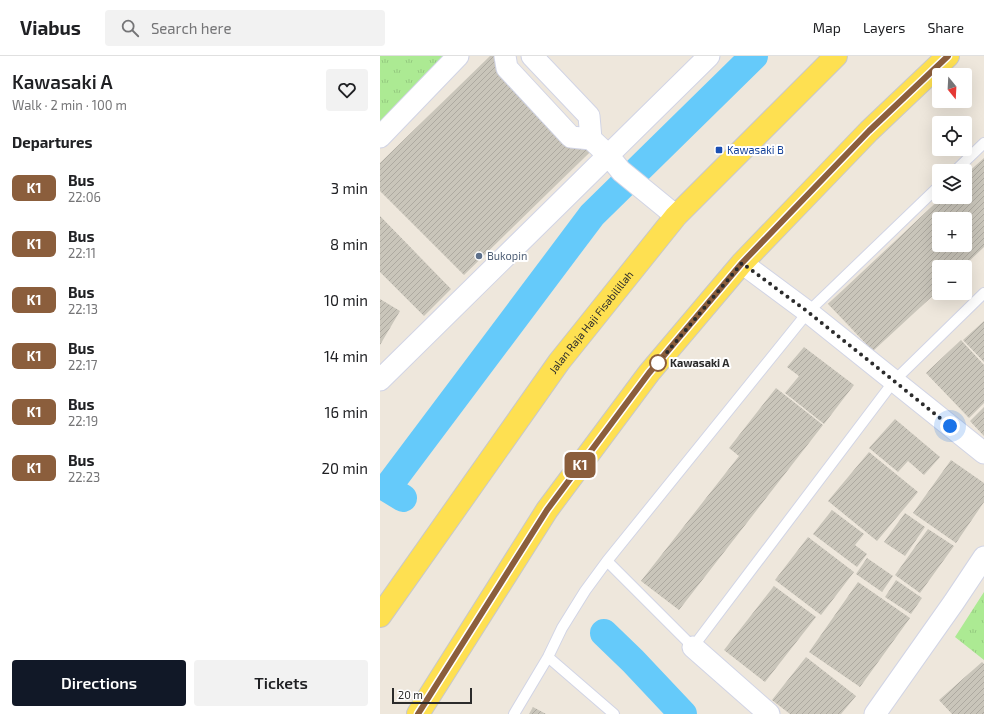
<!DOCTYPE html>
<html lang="en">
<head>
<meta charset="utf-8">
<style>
  :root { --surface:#fff; --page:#f2f2f2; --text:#202124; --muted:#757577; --line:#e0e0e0; --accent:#111827 }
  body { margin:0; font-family:"Exo 2",sans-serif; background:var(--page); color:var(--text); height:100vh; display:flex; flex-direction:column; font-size:15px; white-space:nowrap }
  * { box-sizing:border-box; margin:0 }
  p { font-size:13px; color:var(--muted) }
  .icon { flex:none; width:22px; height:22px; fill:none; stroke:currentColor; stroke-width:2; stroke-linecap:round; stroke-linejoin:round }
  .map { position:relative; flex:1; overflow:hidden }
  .side { display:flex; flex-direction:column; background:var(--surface); width:380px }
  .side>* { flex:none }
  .badge { padding:0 8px; border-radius:6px; font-size:14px; line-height:26px }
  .needle { width:26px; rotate:162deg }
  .fabs { position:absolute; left:552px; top:12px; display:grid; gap:8px }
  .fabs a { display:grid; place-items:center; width:40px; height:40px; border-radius:4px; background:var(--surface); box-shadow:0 4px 16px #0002; font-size:20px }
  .scale { position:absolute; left:12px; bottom:10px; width:80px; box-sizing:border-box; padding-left:4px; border:2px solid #2b2b2b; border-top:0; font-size:11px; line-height:14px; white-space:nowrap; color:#2b2b2b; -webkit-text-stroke:3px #fff; paint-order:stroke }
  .you { position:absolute; width:20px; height:20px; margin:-10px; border:3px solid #fff; border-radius:50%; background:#1a73e8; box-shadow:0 0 0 6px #1a73e833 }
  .map>.badge { position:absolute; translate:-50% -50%; box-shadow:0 0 0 2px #fff }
  h2 { padding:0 12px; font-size:15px; line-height:36px }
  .round { display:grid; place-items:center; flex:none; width:42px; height:42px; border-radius:4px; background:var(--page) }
  .head { display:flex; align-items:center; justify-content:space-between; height:68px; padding:0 12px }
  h1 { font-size:19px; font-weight:600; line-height:30px }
  .button { display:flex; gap:8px; margin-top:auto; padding:8px 12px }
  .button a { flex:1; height:46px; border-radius:4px; background:var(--accent); color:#fff; font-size:16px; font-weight:600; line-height:46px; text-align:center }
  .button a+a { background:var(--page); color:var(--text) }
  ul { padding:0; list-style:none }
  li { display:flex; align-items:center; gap:12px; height:56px; padding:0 12px }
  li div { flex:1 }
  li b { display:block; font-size:15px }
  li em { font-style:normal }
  li .badge { min-width:44px; font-weight:700; text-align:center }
  header { display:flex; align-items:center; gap:24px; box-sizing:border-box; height:56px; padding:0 20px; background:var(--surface); border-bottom:1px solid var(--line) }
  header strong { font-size:19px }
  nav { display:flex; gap:22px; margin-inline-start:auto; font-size:14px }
  .search { width:280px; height:36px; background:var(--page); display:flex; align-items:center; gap:10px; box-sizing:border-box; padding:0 14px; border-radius:4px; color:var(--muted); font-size:15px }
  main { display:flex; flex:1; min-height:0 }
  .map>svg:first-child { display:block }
  .park { fill:url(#park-tufts) }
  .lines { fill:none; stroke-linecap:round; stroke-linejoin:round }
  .canal { stroke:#65cafa; stroke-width:28 }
  .building { fill:url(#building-hatch); fill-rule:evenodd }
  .service-casing { stroke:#d1d4e5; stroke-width:12 }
  .minor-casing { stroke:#d1d4e5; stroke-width:23 }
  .primary-casing { stroke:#c8c8c8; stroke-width:24 }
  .service { stroke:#fff; stroke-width:10 }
  .minor { stroke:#fff; stroke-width:21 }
  .primary { stroke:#fee051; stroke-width:22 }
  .line-casing { stroke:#fff; stroke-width:9 }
  .line { stroke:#8b5e3c; stroke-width:6 }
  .walk { stroke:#2b2b2b; stroke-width:4; stroke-dasharray:0 7.2 }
  .transit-dot { fill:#1a4fb4; stroke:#fff; stroke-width:1.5 }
  .service-dot { fill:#5c6f8a; stroke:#fff; stroke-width:1.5 }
  .stop-dot { fill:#fff; stroke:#8b5e3c; stroke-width:2 }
  .labels { text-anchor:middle; stroke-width:4; stroke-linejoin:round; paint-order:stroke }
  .transit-label { font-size:11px; fill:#164399; stroke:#fff; text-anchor:start }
  .service-label { font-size:11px; fill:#4e5e75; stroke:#fff; text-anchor:start }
  .street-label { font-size:11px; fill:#2b2b2b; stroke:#fff }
  .stop-label { font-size:11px; font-weight:bold; fill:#2b2b2b; stroke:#fff; text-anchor:start }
</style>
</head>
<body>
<header>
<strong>Viabus</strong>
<div class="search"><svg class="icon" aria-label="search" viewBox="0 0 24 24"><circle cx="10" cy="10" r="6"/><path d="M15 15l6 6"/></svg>Search here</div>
<nav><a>Map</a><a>Layers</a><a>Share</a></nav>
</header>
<main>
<section class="side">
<div class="head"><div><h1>Kawasaki A</h1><p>Walk · 2 min · 100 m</p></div><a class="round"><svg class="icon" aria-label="heart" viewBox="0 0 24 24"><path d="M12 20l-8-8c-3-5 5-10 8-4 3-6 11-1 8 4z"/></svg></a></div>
<h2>Departures</h2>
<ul>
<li><span class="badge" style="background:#8b5e3c;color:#fff">K1</span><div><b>Bus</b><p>22:06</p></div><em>3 min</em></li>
<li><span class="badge" style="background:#8b5e3c;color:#fff">K1</span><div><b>Bus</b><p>22:11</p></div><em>8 min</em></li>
<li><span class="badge" style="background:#8b5e3c;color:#fff">K1</span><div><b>Bus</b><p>22:13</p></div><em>10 min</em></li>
<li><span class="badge" style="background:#8b5e3c;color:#fff">K1</span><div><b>Bus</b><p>22:17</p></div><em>14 min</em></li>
<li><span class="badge" style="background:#8b5e3c;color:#fff">K1</span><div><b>Bus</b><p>22:19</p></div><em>16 min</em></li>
<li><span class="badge" style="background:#8b5e3c;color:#fff">K1</span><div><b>Bus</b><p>22:23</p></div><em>20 min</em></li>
</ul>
<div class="button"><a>Directions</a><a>Tickets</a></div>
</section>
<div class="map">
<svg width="604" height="658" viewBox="0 0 604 658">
  <defs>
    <pattern id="park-tufts" width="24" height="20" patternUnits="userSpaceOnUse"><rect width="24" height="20" fill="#acea93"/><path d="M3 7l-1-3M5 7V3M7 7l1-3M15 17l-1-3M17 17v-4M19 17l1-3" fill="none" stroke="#94c97f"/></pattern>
    <pattern id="building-hatch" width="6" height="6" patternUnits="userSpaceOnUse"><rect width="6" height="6" fill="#c9c5ba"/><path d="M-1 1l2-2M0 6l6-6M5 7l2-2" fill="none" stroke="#ada9a0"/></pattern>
  </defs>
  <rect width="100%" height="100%" fill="#eee7dc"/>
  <path class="park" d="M0,0H81L0,79Z
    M604,536V604L575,581Z"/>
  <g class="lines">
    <path class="canal" d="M23,442L7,432L212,159L374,0
      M224,577L253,605L303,658"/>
  </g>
  <path class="building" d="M110,0H124L213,93L84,219L0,135V107Z
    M604,102V191L583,211H559V234L493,295L448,248L562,141H585V119ZM559,163H585V189H559Z
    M0,160L71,233L44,260L0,216Z
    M0,243L20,255L0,289Z
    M604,265V306L583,284Z
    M581,284L604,309V347L589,362L546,317Z
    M424,291L474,329L444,368L405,337L419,320L407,311Z
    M396,332L443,369L299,554L261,525L359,400L349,392Z
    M604,351V380L590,365Z
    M515,363L560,401L544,419L528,405L518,416L489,392Z
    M489,396L538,436L497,485L448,445Z
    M571,404L604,427V446L576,487L533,457Z
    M452,454L484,478L475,489L487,498L477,511L433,478Z
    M525,457L545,471L525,500L504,486Z
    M548,473L574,490L540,537L515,519Z
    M428,481L474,516L441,559L395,524Z
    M487,502L513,520L502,536L476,518Z
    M516,524L542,542L531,558L505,541Z
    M478,526L530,562L480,631L429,596Z
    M394,530L436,561L385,626L344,594Z
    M426,601L476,640L461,658H410L392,644Z
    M602,606L604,608V658H572L559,644Z
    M153,651L166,658H149Z"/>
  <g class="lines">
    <defs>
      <path id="service" d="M575,115L604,87
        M227,505L313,591L514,325L604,237
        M168,601L234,658
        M134,658L168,601L182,572L205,535L227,505L428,256L559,130"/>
      <path id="minor" d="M125,0L127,12L191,81L211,83L228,99L241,115L296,160
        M152,0L209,60L211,83
        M0,81L78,0
        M362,207L428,256L604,397
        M0,324L329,0
        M313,591L389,658
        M495,658L574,546L604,501"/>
      <g id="primary">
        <path id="s1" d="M0,560L179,306L296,160L456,0"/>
        <path d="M38,658L167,454L269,317L362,207L489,75L568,0"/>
      </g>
    </defs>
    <use href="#service" class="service-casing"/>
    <use href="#minor" class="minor-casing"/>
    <use href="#primary" class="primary-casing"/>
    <use href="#service" class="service"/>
    <use href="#minor" class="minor"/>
    <use href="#primary" class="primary"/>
  </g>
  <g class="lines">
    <defs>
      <path id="line" d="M38,658L167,454L269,317L362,207L489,75L568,0"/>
    </defs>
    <use href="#line" class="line-casing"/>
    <use href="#line" class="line"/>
    <path class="walk" d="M278,307L362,207L428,256L570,370"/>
  </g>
  <rect class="transit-dot" x="335" y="90" width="8" height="8" rx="2"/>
  <circle class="service-dot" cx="99" cy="200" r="4"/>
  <circle class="stop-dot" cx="278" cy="307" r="8"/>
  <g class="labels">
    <g class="transit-label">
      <text x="347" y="98">Kawasaki B</text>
    </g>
    <g class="service-label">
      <text x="107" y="204">Bukopin</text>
    </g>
    <g class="street-label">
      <text dy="4" stroke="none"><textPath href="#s1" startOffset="362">Jalan Raja Haji Fisabilillah</textPath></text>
    </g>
    <g class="stop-label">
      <text x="290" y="311">Kawasaki A</text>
    </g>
  </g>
</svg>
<div class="fabs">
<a><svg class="needle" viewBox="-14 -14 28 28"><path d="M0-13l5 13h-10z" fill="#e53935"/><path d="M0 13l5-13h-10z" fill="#757577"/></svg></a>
<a><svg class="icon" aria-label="locate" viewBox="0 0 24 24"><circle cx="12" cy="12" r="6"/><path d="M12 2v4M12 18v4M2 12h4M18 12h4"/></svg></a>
<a><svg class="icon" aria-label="layers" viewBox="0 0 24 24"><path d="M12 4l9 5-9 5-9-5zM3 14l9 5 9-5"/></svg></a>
<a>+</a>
<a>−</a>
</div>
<div class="scale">20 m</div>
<div class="you" style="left:570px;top:370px"></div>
<b class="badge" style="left:200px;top:409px;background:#8b5e3c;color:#fff">K1</b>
</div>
</main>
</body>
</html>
